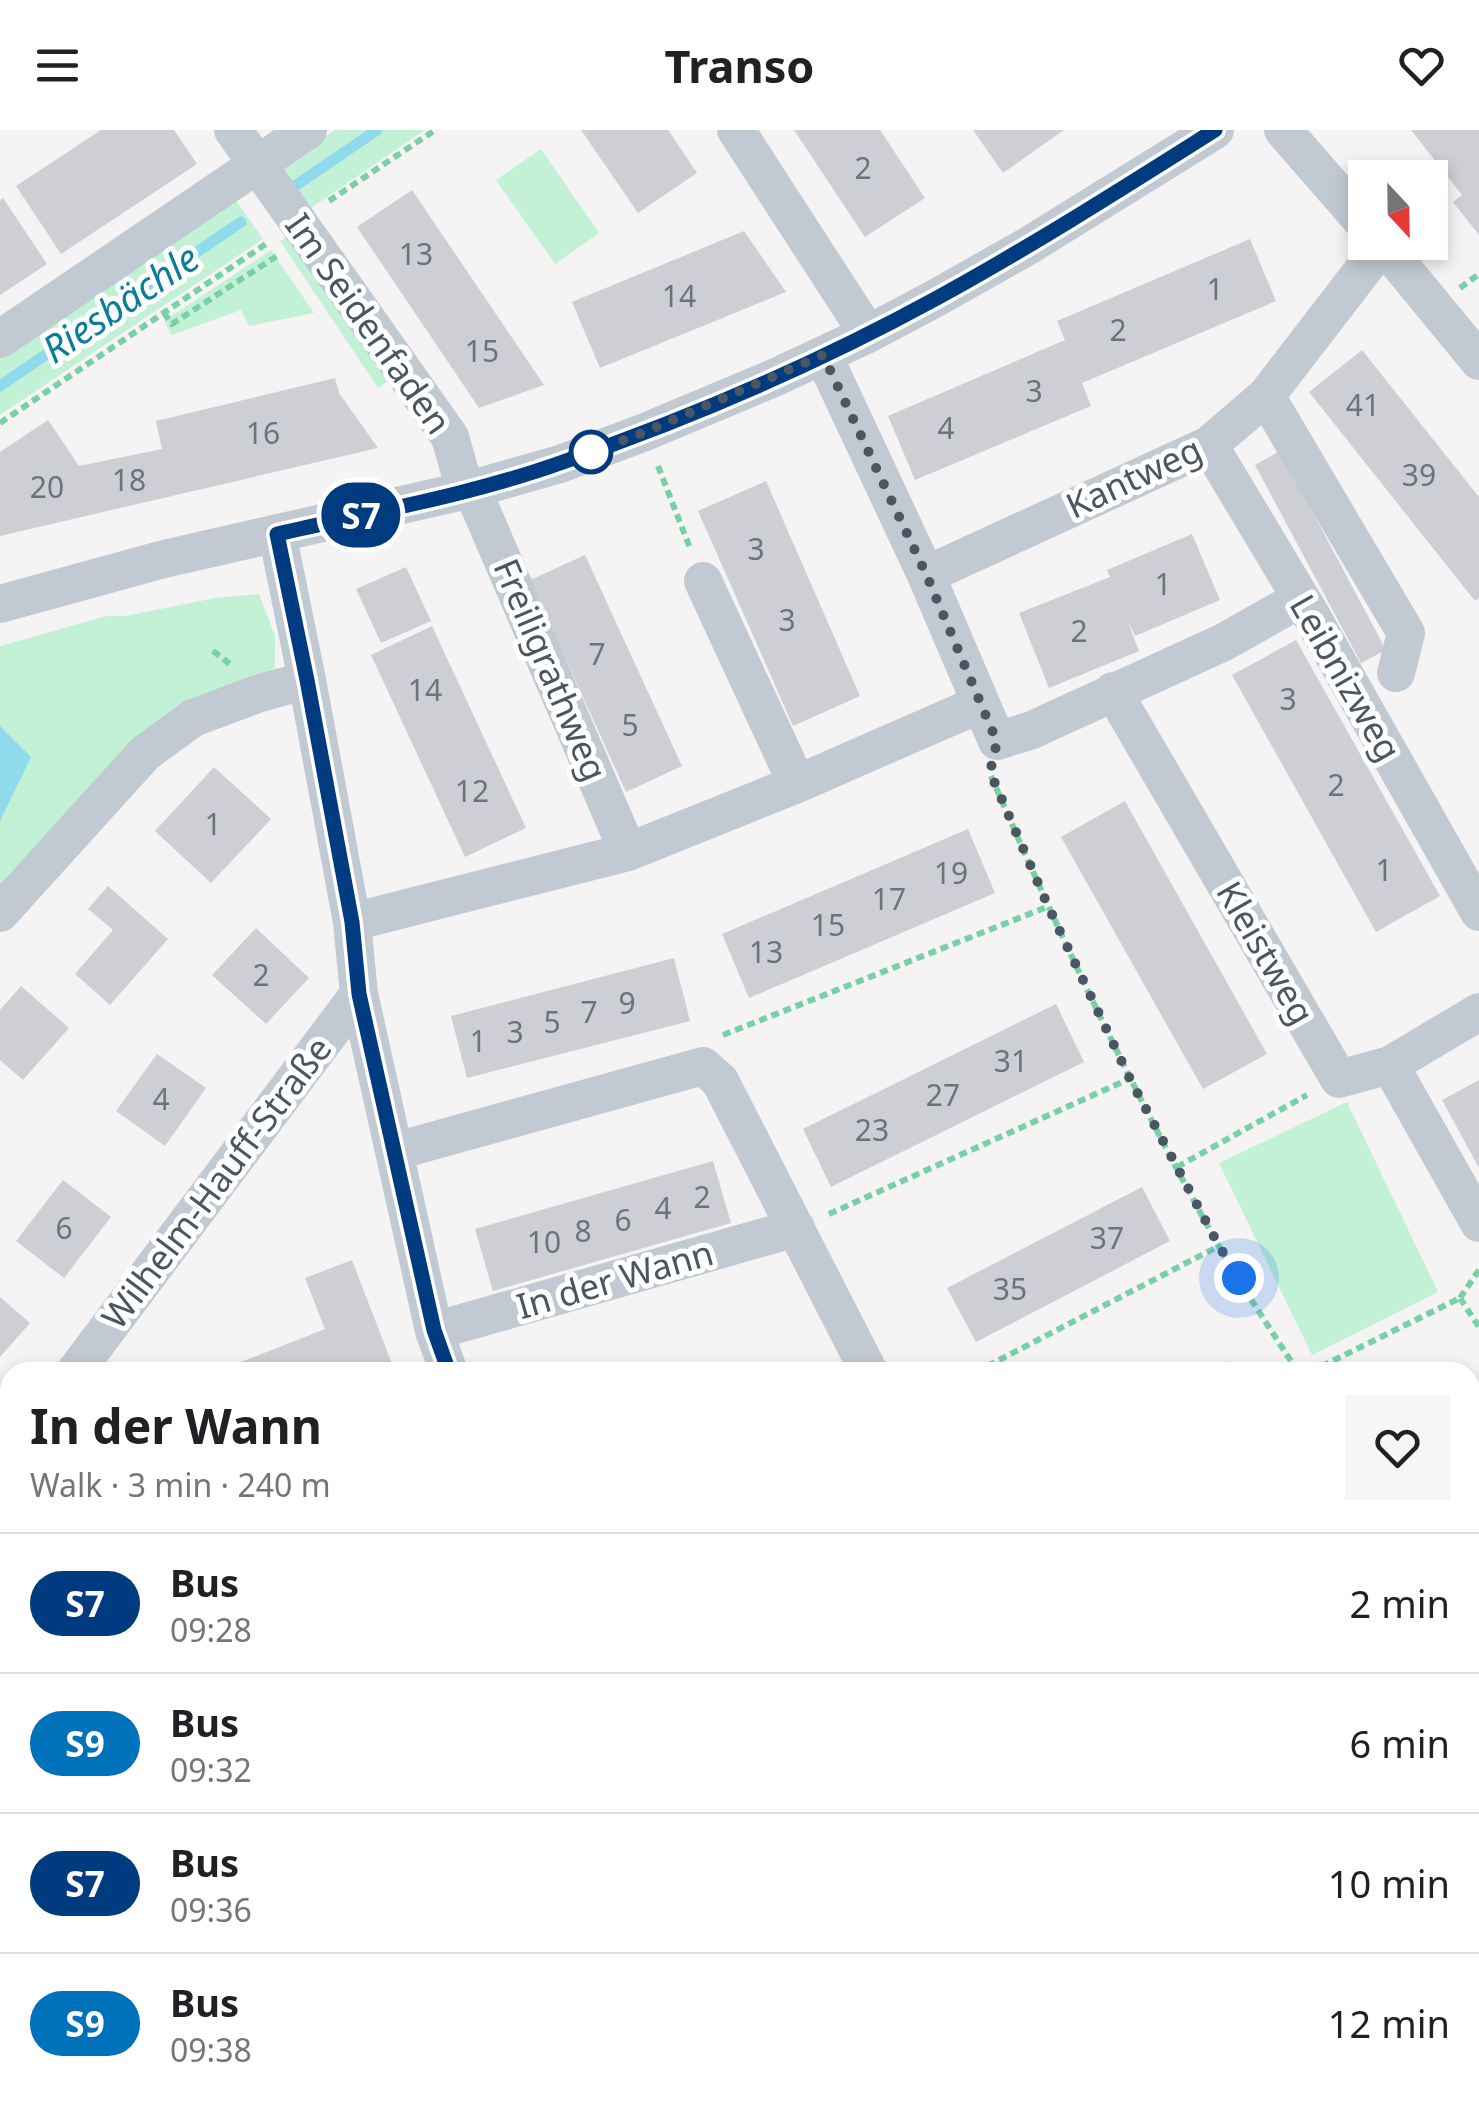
<!DOCTYPE html>
<html lang="en">
<head>
<meta charset="utf-8">
<style>
  :root { --surface:#fff; --page:#f6f6f6; --text:#202124; --muted:#757577; --line:#e0e0e0 }
  body { margin:0; font-family:"Noto Sans",sans-serif; background:var(--page); color:var(--text); height:100vh; display:flex; flex-direction:column; font-size:38px; white-space:nowrap }
  * { box-sizing:border-box; margin:0 }
  p { font-size:32px; color:var(--muted) }
  .icon { flex:none; width:55px; height:55px; fill:none; stroke:currentColor; stroke-width:2; stroke-linecap:round; stroke-linejoin:round }
  .map { position:relative; flex:1; overflow:hidden }
  .side { position:absolute; left:0px; top:1232px; width:1480px; height:752px; display:flex; flex-direction:column; background:var(--surface); border-radius:30px 30px 0 0; box-shadow:0 5px 15px #0003 }
  .side>* { flex:none }
  .badge { padding:0 20px; border-radius:32px; font-size:35px; line-height:65px }
  .needle { width:65px; rotate:158deg }
  .controls { position:absolute; left:1348px; top:30px; display:grid; gap:20px }
  .controls a { display:grid; place-items:center; width:100px; height:100px; border-radius:0px; background:var(--surface); box-shadow:0 5px 15px #0003; font-size:50px }
  .you { position:absolute; width:50px; height:50px; margin:-25px; border:8px solid #fff; border-radius:50%; background:#1a73e8; box-shadow:0 0 0 15px #1a73e833 }
  .map>.badge { position:absolute; translate:-50% -50%; box-shadow:0 0 0 5px #fff }
  .round { display:grid; place-items:center; flex:none; width:105px; height:105px; border-radius:0px; background:var(--page) }
  .overview { display:flex; align-items:center; justify-content:space-between; height:170px; padding:0 30px }
  h1 { font-size:48px; font-weight:700; line-height:75px }
  ul { padding:0; list-style:none }
  li { display:flex; align-items:center; gap:30px; height:140px; padding:0 30px; border-top:2px solid var(--line) }
  li div { flex:1 }
  li b { display:block; font-size:38px }
  li em { font-style:normal }
  li .badge { min-width:110px; font-weight:700; text-align:center }
  header { display:flex; justify-content:space-between; align-items:center; height:130px; padding:0 30px; background:var(--surface); font-size:45px; font-weight:700 }
  .map>svg:first-child { display:block }
  .green { fill:#c3f1d5 }
  .water { fill:#90daee }
  .lines { fill:none; stroke-linecap:round; stroke-linejoin:round }
  .stream { stroke:#90daee; stroke-width:11 }
  .building { fill:#cdcfd5 }
  .path { stroke:#7ad0a6; stroke-width:6; stroke-dasharray:8 5; stroke-linecap:butt }
  .minor { stroke:#c1cad2; stroke-width:38 }
  .line-casing { stroke:#fff; stroke-width:22 }
  .line { stroke:#003b80; stroke-width:15 }
  .walk { stroke:#4a5661; stroke-width:10; stroke-dasharray:0 18 }
  .stop-dot { fill:#fff; stroke:#003b80; stroke-width:5 }
  .labels { text-anchor:middle; stroke-width:10; stroke-linejoin:round; paint-order:stroke }
  .number-label { font-size:30px; fill:#6b747e }
  .street-label { font-size:35px; fill:#4a5661; stroke:#fff }
  .water-label { font-size:38px; font-style:italic; fill:#0c7c9b; stroke:#fff }
</style>
</head>
<body>
<header><svg class="icon" aria-label="menu" viewBox="0 0 24 24"><path d="M4 6h16M4 12h16M4 18h16"/></svg>Transo<svg class="icon" aria-label="heart" viewBox="0 0 24 24"><path d="M12 20l-8-8c-3-5 5-10 8-4 3-6 11-1 8 4z"/></svg></header>
<div class="map">
<svg width="1479" height="1983" viewBox="0 0 1479 1983">
  <rect width="100%" height="100%" fill="#f5f3f3"/>
  <path class="green" d="M335,0H425L308,80L278,39Z
    M541,19L599,103L555,134L496,50Z
    M234,68L263,109L0,285V225Z
    M294,102L393,248L378,258L280,111Z
    M271,120L314,183L249,196L241,180L172,205L164,191Z
    M259,464L275,506V538L166,587L0,759V516L107,486H126L215,468Z
    M1347,972L1438,1162L1312,1225L1219,1033Z"/>
  <path class="water" d="M0,596L31,627L0,691Z"/>
  <g class="lines">
    <path class="stream" d="M289,60L377,0
      M0,256L241,92"/>
  </g>
  <path class="building" d="M101,0H174L197,34L61,124L16,56Z
    M581,0H668L697,43L638,83Z
    M794,0H880L925,68L865,107Z
    M973,0H1064L1003,43Z
    M1411,0H1479V105L1453,72L1462,65Z
    M412,60L475,153L544,255L479,278L357,97Z
    M3,68L47,134L0,165V70Z
    M744,101L786,162L600,238L572,172Z
    M1250,109L1276,171L1082,253L1091,276L915,350L888,286L1065,210L1057,191Z
    M1362,220L1479,367V468L1475,471L1309,262Z
    M335,248L339,263L378,318L0,406V322L48,290L79,336L162,319L156,291Z
    M1280,321L1386,520L1361,533L1255,335Z
    M766,351L860,566L793,596L698,381Z
    M1192,404L1220,470L1135,506L1127,490L1139,521L1049,558L1019,483L1110,447L1107,440Z
    M585,425L682,636L626,662L530,450Z
    M406,437L431,491L381,513L356,459Z
    M432,496L526,698L465,727L371,525Z
    M1296,510L1440,766L1376,802L1232,545Z
    M214,637L271,689L211,753L155,701Z
    M1125,671L1267,924L1203,959L1061,707Z
    M968,699L995,763L749,868L722,804Z
    M108,756L168,809L110,875L75,844L113,800L88,779Z
    M256,798L309,848L266,894L212,845Z
    M674,828L690,891L467,948L451,886Z
    M21,856L69,898L23,950L0,930V880Z
    M1056,874L1084,932L831,1057L803,999Z
    M157,924L206,958L165,1016L116,981Z
    M1479,950V1038L1442,970Z
    M713,1031L731,1093L493,1161L475,1099Z
    M63,1050L111,1087L64,1148L16,1111Z
    M1142,1057L1170,1111L976,1212L947,1158Z
    M352,1130L392,1234L371,1242H245L241,1232L325,1199L305,1148Z
    M0,1167L30,1193L0,1227Z
    M1228,1231L1234,1242H1207Z
    M776,1234L779,1242H753Z
    M1474,1245L1479,1253V1371L1470,1357V1248Z
    M0,1458L10,1467V1545L0,1536Z
    M1470,1600L1479,1612V1718L1470,1707Z
    M1470,1821L1479,1835V1846L1470,1852Z
    M10,1911V1975H62L55,1983H0V1922Z
    M246,1975H274L263,1983H253Z
    M523,1975H568L547,1983H526Z
    M809,1975H882L886,1983H791Z"/>
  <g class="lines">
    <path class="path" d="M329,71L435,0
      M1460,158L1479,144
      M164,183L172,194L280,124
      M0,293L269,112
      M658,336L690,418
      M213,521L230,534
      M991,646C1060,806 1133,962 1217,1113C1242,1157 1271,1200 1298,1242
      M723,905L1047,777
      M1177,1037L1307,965
      M829,1084L1129,949
      M1460,1168L1479,1197
      M1460,1168L1479,1140
      M976,1242L1219,1116
      M1310,1242L1460,1168
      M1470,1473L1479,1486"/>
    <path class="minor" d="M233,0L450,307L465,360
      M736,0L868,204
      M1283,0L1365,94
      M1381,112L1479,231
      M0,209L308,0
      M823,225L926,445L997,611L1032,600L1224,512L1300,469
      M1266,266L1406,503L1396,543
      M1209,315L1311,485L1479,782
      M472,359L628,722
      M277,403L307,550L352,792L359,864L434,1201L449,1242
      M926,445L1209,315L1266,266L1383,114
      M703,451L797,654
      M0,474L164,429L472,359L560,334L645,302L776,247L868,204L934,169L1028,116L1215,0
      M1113,561L1339,949L1390,935L1479,882
      M0,783L145,623L193,588L257,564L307,550
      M352,792L628,722L797,654L980,574
      M1390,935L1479,1093
      M396,1021L703,936L720,951L869,1242
      M434,1201L796,1098
      M75,1242L359,864
      M0,1342L10,1329
      M0,1377L10,1380
      M1470,1762L1479,1774
      M0,1810L10,1799
      M1470,1957L1479,1951
      M448,1975L456,1983
      M1107,1975L1123,1983
      M627,1983L649,1975
      M1429,1983L1442,1975"/>
  </g>
  <g class="lines">
    <defs>
      <path id="line" d="M449,1242L434,1200L359,864L352,792L307,550L277,404C372,382 471,365 563,332C691,288 818,233 937,168C1032,116 1123,58 1215,0"/>
    </defs>
    <use href="#line" class="line-casing"/>
    <use href="#line" class="line"/>
    <path class="walk" d="M591,322L582,326L645,302L823,225L926,444L997,612L990,642L1048,776L1130,949L1219,1116L1239,1148"/>
  </g>
  <circle class="stop-dot" cx="591" cy="322" r="20"/>
  <g class="labels">
    <g class="number-label">
      <text x="863" y="49">2</text>
      <text x="416" y="135">13</text>
      <text x="1215" y="170">1</text>
      <text x="679" y="177">14</text>
      <text x="1118" y="211">2</text>
      <text x="482" y="232">15</text>
      <text x="1034" y="272">3</text>
      <text x="1363" y="286">41</text>
      <text x="946" y="309">4</text>
      <text x="263" y="314">16</text>
      <text x="1419" y="356">39</text>
      <text x="129" y="361">18</text>
      <text x="47" y="368">20</text>
      <text x="756" y="430">3</text>
      <text x="1163" y="465">1</text>
      <text x="787" y="501">3</text>
      <text x="1079" y="512">2</text>
      <text x="597" y="535">7</text>
      <text x="425" y="571">14</text>
      <text x="1288" y="580">3</text>
      <text x="630" y="606">5</text>
      <text x="1336" y="666">2</text>
      <text x="472" y="672">12</text>
      <text x="213" y="705">1</text>
      <text x="1384" y="751">1</text>
      <text x="951" y="754">19</text>
      <text x="889" y="780">17</text>
      <text x="828" y="806">15</text>
      <text x="766" y="833">13</text>
      <text x="261" y="856">2</text>
      <text x="627" y="884">9</text>
      <text x="589" y="893">7</text>
      <text x="552" y="903">5</text>
      <text x="515" y="913">3</text>
      <text x="478" y="922">1</text>
      <text x="1011" y="942">31</text>
      <text x="943" y="976">27</text>
      <text x="161" y="980">4</text>
      <text x="872" y="1011">23</text>
      <text x="702" y="1078">2</text>
      <text x="663" y="1089">4</text>
      <text x="623" y="1101">6</text>
      <text x="64" y="1109">6</text>
      <text x="583" y="1112">8</text>
      <text x="1107" y="1119">37</text>
      <text x="544" y="1123">10</text>
      <text x="1010" y="1170">35</text>
    </g>
    <g class="street-label">
      <text transform="translate(368 194) rotate(55)" y="12">Im Seidenfaden</text>
      <text transform="translate(1134 348) rotate(-25)" y="12">Kantweg</text>
      <text transform="translate(550 540) rotate(67)" y="12">Freiligrathweg</text>
      <text transform="translate(1345 548) rotate(60)" y="12">Leibnizweg</text>
      <text transform="translate(1265 823) rotate(60)" y="12">Kleistweg</text>
      <text transform="translate(217 1053) rotate(-53)" y="12">Wilhelm-Hauff-Straße</text>
      <text transform="translate(615 1150) rotate(-16)" y="12">In der Wann</text>
    </g>
    <g class="water-label">
      <text transform="translate(121 174) rotate(-34)" y="13">Riesbächle</text>
    </g>
  </g>
</svg>
<div class="controls">
<a><svg class="needle" viewBox="-14 -14 28 28"><path d="M0-13l5 13h-10z" fill="#e53935"/><path d="M0 13l5-13h-10z" fill="#757577"/></svg></a>
</div>
<div class="you" style="left:1239px;top:1148px"></div>
<b class="badge" style="left:361px;top:385px;background:#003b80;color:#fff">S7</b>
<section class="side">
<div class="overview"><div><h1>In der Wann</h1><p>Walk · 3 min · 240 m</p></div><a class="round"><svg class="icon" aria-label="heart" viewBox="0 0 24 24"><path d="M12 20l-8-8c-3-5 5-10 8-4 3-6 11-1 8 4z"/></svg></a></div>
<ul>
<li><span class="badge" style="background:#003b80;color:#fff">S7</span><div><b>Bus</b><p>09:28</p></div><em>2 min</em></li>
<li><span class="badge" style="background:#0072bc;color:#fff">S9</span><div><b>Bus</b><p>09:32</p></div><em>6 min</em></li>
<li><span class="badge" style="background:#003b80;color:#fff">S7</span><div><b>Bus</b><p>09:36</p></div><em>10 min</em></li>
<li><span class="badge" style="background:#0072bc;color:#fff">S9</span><div><b>Bus</b><p>09:38</p></div><em>12 min</em></li>
</ul>
</section>
</div>
</body>
</html>
